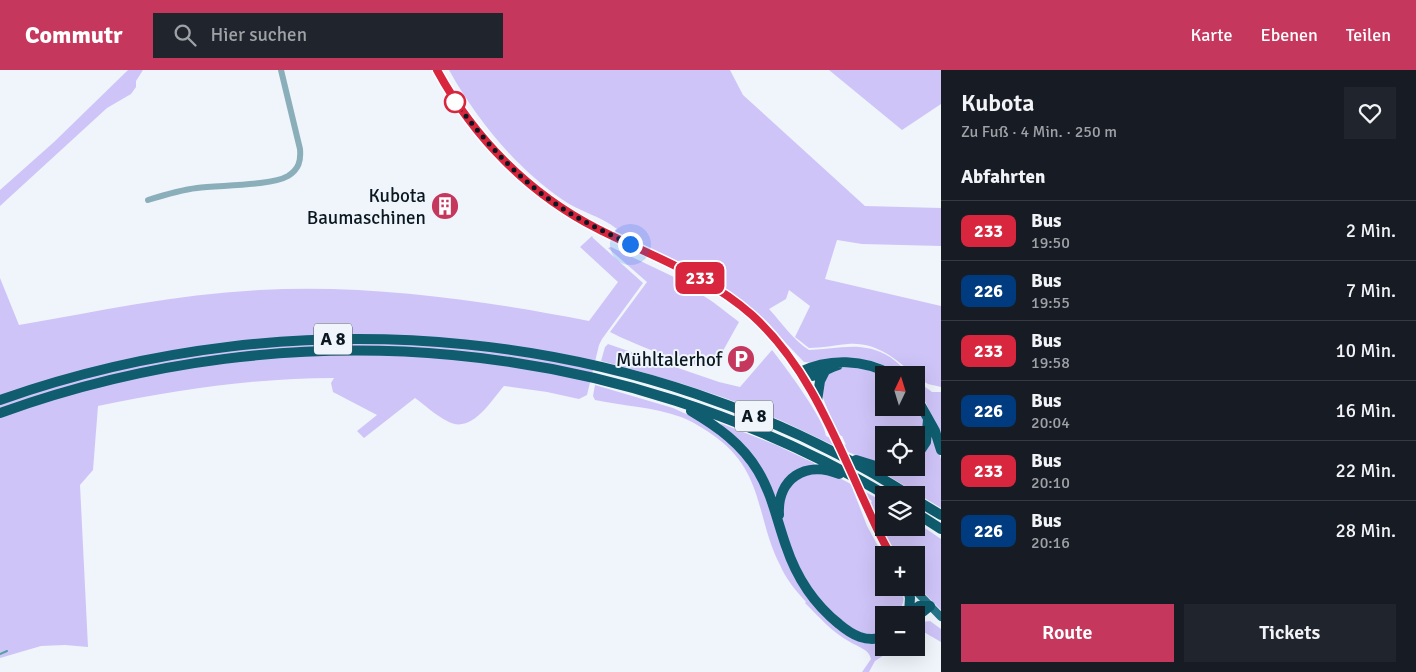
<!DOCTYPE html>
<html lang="de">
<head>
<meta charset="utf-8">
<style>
  :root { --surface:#171b24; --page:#20242c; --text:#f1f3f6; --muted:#9ea1a6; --line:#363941; --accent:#c6375d }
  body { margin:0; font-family:Signika,sans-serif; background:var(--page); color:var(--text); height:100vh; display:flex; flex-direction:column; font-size:19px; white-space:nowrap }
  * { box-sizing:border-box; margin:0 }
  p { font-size:16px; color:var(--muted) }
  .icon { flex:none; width:28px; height:28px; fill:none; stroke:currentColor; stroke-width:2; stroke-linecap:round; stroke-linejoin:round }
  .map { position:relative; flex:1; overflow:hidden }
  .panel { display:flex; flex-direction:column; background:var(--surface); width:475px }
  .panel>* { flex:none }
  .badge { padding:0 10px; border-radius:8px; font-size:18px; line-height:32px }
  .needle { width:32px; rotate:4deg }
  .fabs { position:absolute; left:875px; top:296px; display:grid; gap:10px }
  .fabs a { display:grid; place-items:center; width:50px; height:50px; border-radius:0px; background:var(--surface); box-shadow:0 5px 20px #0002; font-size:25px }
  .you { position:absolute; width:25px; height:25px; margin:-12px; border:4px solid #fff; border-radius:50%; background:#1a73e8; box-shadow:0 0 0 8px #1a73e833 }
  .map>.badge { position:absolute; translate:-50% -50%; box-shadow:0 0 0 2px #fff }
  h2 { padding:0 20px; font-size:19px; line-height:45px }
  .round { display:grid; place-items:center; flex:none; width:52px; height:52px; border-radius:0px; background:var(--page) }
  .summary { display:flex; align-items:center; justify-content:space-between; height:85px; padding:0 20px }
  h1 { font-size:24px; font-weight:600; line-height:38px }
  .action { display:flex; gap:10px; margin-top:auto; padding:10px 20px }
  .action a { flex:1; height:58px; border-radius:0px; background:var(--accent); color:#fff; font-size:20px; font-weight:600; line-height:58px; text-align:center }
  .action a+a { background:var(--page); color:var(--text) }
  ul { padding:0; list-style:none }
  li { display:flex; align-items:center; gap:15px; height:60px; padding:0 20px; border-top:1px solid var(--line) }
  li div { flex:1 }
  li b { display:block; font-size:19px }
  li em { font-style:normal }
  li .badge { min-width:55px; font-weight:700; text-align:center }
  header { display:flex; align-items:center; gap:30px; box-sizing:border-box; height:70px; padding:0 25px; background:var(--accent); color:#fff }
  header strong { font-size:24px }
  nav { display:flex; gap:28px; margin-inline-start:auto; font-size:18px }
  .search { width:350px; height:45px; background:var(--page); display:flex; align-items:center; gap:12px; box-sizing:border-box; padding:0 18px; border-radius:0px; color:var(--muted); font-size:19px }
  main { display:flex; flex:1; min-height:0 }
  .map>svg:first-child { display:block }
  .green { fill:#cfc4f8 }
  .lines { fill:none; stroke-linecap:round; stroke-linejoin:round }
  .stream { stroke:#57a0a1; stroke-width:2 }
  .minor { stroke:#8bafba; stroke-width:6 }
  .major { stroke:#277488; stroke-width:8 }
  .highway { stroke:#0f5d6f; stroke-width:10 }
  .major-bridge { stroke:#277488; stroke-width:8 }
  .line-casing { stroke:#fff; stroke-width:11 }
  .line { stroke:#d7263d; stroke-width:8 }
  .walk { stroke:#0c1821; stroke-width:5; stroke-dasharray:0 9 }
  .stop-dot { fill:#fff; stroke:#d7263d; stroke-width:2.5 }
  .labels { text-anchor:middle; stroke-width:4; stroke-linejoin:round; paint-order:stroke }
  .shield { fill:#eff5fb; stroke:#505a62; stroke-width:1 }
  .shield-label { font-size:18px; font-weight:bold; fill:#0c1821 }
  .poi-label { font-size:19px; fill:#0c1821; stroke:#eff5fb; text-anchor:end }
</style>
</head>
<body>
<header>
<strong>Commutr</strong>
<div class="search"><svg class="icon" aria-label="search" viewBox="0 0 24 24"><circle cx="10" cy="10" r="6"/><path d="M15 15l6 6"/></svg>Hier suchen</div>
<nav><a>Karte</a><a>Ebenen</a><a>Teilen</a></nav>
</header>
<main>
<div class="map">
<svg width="941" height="602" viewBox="0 0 941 602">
  <rect width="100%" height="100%" fill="#eff5fb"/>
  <path class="green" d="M128,0H143L136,11V17L131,24L107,38L0,136V120L54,72Z
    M449,0H730L743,25L865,136L941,138V176L862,174L837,170L825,209L941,236V317L928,314L916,307V305H914C895,288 876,272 848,274C835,275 822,278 809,278L795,267L810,236L789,220L786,229L769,239C782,253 793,270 809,280C838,279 863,270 890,287C897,292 904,299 911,305C895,305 887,294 871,291C850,287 826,295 804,292L755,241L723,217L696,200L617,164L615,160L617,159C601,146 580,142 563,130C515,97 477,50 449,0Z
    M829,0H941V34L902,60Z
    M592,166L593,168L643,213L602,269L599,275L587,325L579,329L547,322L504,316C490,332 471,365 447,351C435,345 425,335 415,328L364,368L357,361L377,345L333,322L331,313L334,308C255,308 175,320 98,336L93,400L80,415L88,577L65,575L41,576L0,588V208L19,255C99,241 178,224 259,220C370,214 481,230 589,251L618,212L580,177Z
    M611,177L674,207L713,232L739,252L714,297C699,301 627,271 610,262L647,212L608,178Z
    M608,274L719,312L740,317L772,280C784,295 825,350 826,366L846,375L842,366L838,365L821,323L826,306C847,291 861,297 884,305V338H916L921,341L926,359L916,384V365H884V395C843,383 807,361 768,345C714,322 658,306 601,291L605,277Z
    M916,310L932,322H941V369L926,333L916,319Z
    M595,315L673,338L708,354L721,363L756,402L789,495L857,571L870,574L884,572V578H895L875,591L869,602H862L871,589C869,579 858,577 850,572C833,563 819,547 805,533L806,532C796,521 786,509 780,495C756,448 764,403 717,368C706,360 694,352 681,347C654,337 623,336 595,330L593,326Z
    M720,353L776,375L814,393L815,396H810L777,431Z
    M932,360L941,389V438L882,402L904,398H916V391Z
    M806,403L836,406L884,432V458H916V452L941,469V540L922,521L916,511V485H896L869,433L872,432L871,430L853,420L867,456L884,487V518H900C903,525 905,528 902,535L904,542L903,545H884V563L868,565L852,559L823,534L809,514L793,486L783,454L781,441L785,421Z
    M930,551L941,559V572L922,561L916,563V552L919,555L922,552Z"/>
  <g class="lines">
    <path class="stream" d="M0,584L7,581"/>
    <path class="minor" d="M148,130C164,125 180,120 197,118C219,115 271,116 288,106C299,99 301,91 300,79L281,0"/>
    <path class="major" d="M437,0C477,73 535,128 610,164C660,189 712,208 754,247C791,281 814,324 836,369
      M862,426L891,485
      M913,518L941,547"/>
    <path class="highway" d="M800,302C829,288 864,289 892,305
      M800,302C814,313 824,298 838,295
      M916,327L935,361L941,380
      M0,330C297,225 641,255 909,425
      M817,331L820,311L825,301
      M691,341C718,357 742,374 758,401C772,424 777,451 786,476C796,506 814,534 839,554C852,565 866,573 884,567
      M0,343C294,237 617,267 886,425
      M916,387L926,372L928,350
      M856,390L882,398H895
      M916,430L941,445
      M916,443L941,459
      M779,445C777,409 805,390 839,404
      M908,518L910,528L909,543
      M908,545L919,536H930
      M916,547L930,536"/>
    <path class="major-bridge" d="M836,369L862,426"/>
  </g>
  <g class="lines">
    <defs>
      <path id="line" d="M437,0C474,68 529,124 598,159C651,186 707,205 752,245C805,293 832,360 861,424C871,445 879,466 891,485"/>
    </defs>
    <use href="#line" class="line-casing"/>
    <use href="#line" class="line"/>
    <path class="walk" d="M455,32C481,66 508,98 542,124C569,145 600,160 630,174"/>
  </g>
  <defs>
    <symbol id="building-disc" viewBox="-11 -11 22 22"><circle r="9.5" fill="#c6375d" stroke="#eff5fb"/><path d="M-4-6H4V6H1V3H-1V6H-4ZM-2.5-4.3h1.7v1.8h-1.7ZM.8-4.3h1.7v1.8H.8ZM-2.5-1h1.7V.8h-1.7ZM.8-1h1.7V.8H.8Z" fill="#fff"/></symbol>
    <symbol id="parking-disc" viewBox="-11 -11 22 22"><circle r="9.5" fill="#c6375d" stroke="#eff5fb"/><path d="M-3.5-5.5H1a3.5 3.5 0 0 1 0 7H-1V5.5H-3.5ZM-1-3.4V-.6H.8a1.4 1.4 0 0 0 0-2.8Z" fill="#fff"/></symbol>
  </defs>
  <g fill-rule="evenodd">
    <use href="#building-disc" x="429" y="120" width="32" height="32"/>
    <use href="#parking-disc" x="725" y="273" width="32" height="32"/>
  </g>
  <circle class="stop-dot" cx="455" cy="32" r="10"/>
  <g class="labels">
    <g class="shield">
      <rect x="314" y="253.5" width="38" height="31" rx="4"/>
      <rect x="735" y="330.5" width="38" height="31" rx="4"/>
    </g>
    <g class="shield-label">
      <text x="333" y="275">A 8</text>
      <text x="754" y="352">A 8</text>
    </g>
    <g class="poi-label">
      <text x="426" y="132">Kubota<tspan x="426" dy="22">Baumaschinen</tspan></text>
      <text x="722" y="296">Mühltalerhof</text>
    </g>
  </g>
</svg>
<div class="fabs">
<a><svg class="needle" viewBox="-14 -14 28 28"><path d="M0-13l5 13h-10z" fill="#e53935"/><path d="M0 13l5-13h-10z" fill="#9ea1a6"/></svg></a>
<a><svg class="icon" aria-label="locate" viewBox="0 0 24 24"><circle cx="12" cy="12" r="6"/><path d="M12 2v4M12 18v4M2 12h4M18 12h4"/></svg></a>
<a><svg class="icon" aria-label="layers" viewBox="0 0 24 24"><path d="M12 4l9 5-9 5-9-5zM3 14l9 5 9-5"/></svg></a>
<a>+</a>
<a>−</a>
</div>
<div class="you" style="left:630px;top:174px"></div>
<b class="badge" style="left:700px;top:208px;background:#d7263d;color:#fff">233</b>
</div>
<section class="panel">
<div class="summary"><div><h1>Kubota</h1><p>Zu Fuß · 4 Min. · 250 m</p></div><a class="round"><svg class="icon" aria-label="heart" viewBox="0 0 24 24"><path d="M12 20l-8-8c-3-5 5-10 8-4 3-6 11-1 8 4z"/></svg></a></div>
<h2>Abfahrten</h2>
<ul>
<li><span class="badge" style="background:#d7263d;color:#fff">233</span><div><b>Bus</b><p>19:50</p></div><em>2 Min.</em></li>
<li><span class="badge" style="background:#003b80;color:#fff">226</span><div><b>Bus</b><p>19:55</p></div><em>7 Min.</em></li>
<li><span class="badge" style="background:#d7263d;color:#fff">233</span><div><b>Bus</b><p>19:58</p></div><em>10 Min.</em></li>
<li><span class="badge" style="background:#003b80;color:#fff">226</span><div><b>Bus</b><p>20:04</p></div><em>16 Min.</em></li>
<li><span class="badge" style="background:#d7263d;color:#fff">233</span><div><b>Bus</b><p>20:10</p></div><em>22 Min.</em></li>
<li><span class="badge" style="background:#003b80;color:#fff">226</span><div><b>Bus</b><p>20:16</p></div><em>28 Min.</em></li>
</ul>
<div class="action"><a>Route</a><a>Tickets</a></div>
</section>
</main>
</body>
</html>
